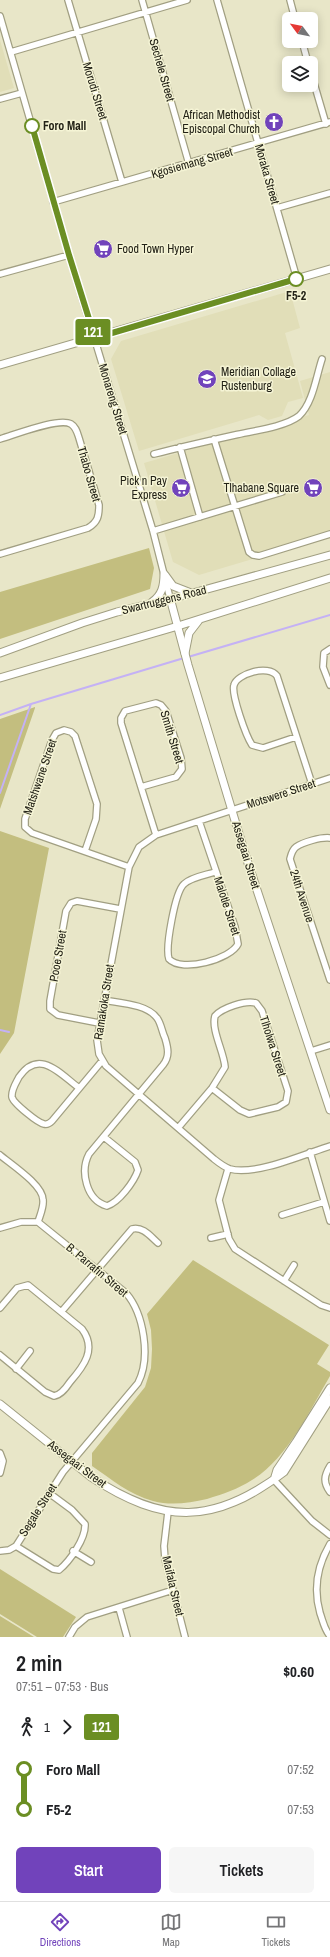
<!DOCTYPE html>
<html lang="en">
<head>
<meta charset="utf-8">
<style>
  :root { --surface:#fff; --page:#f6f6f6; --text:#202124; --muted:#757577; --line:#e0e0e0; --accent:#7143bb }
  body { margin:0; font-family:"Archivo Narrow",sans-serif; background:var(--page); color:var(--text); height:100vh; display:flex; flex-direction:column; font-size:15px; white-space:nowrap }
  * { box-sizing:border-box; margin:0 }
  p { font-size:13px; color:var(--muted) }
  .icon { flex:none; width:22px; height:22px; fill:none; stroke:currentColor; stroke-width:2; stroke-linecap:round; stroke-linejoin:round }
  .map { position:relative; height:1637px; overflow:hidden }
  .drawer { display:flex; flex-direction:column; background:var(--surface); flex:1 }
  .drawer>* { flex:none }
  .badge { padding:0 8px; border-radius:3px; font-size:14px; line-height:26px }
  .needle { width:26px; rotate:302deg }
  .controls { position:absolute; left:282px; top:12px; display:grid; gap:8px }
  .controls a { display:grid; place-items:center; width:36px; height:36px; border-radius:6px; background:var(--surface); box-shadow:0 2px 10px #0003; font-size:20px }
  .map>.badge { position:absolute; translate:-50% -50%; box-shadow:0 0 0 2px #fff }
  .legs { display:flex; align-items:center; gap:6px; height:44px; padding:0 16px; font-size:13px }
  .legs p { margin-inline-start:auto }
  .summary { display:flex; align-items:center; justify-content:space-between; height:68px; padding:0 16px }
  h1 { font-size:22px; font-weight:600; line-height:30px }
  .action { display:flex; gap:8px; margin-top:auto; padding:8px 16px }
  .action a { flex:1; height:46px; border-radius:6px; background:var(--accent); color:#fff; font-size:16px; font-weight:600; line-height:46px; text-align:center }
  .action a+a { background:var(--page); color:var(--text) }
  ul { padding:0 16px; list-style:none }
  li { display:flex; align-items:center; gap:14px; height:40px; font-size:15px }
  li i { display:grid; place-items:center; width:6px; height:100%; margin:0 5px; background:currentColor }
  li i::after { content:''; width:10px; height:10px; margin:-5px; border:3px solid; border-radius:50%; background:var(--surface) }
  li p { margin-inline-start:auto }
  li:first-child i { background:linear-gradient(#0000 50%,currentColor 0) }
  li:last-child i { background:linear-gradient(currentColor 50%,#0000 0) }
  .tabs { display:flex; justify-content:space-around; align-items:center; height:56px; border-top:1px solid var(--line); background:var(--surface); font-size:11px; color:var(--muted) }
  .tabs a { display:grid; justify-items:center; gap:2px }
  .tabs .current { color:var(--accent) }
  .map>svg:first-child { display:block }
  .built { fill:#e1deb8 }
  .green { fill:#c3be7f }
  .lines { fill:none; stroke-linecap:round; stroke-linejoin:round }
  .stream { stroke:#c4b1f5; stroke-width:2 }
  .minor-casing { stroke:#a19f82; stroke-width:8 }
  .tertiary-casing { stroke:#a19f82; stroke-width:9 }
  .secondary-casing { stroke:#a19f82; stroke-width:9 }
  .minor { stroke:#fff; stroke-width:5.5 }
  .tertiary { stroke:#fff; stroke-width:7 }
  .secondary { stroke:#fff; stroke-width:7 }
  .line-1-casing { stroke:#fff; stroke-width:9 }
  .line-1 { stroke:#6b8e23; stroke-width:6 }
  .stop-1-dot { fill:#fff; stroke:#6b8e23; stroke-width:2 }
  .labels { text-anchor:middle; stroke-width:3; stroke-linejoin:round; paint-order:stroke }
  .street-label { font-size:12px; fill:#232217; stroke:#f5f4d5 }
  .poi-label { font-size:12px; fill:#232217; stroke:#f5f4d5; text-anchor:end }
  .stop-label { font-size:12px; font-weight:bold; fill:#232217; stroke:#f5f4d5; text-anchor:start }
</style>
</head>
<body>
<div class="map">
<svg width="330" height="1637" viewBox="0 0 330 1637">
  <rect width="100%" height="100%" fill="#e8e6c8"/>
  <path class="built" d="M0,40L14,88L0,92Z
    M290,291L300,328L285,333L303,398L288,402L282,416L268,420L259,415L139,451L111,359L121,341Z
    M330,372V536L199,575L173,562L144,463L309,415L300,381Z"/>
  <path class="green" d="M149,548L154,568L150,589L0,639V592Z
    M35,707V708L0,809V719Z
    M0,831L49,848L14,1033L0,1054Z
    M193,1260L329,1345L317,1364L330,1372V1376C310,1410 287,1459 252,1480C238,1489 223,1494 207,1499C189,1503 171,1506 153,1501C130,1495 111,1479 92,1466V1453L145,1387L151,1368L152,1349L151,1330L147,1314Z
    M0,1569L76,1617L63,1637H37L0,1614Z
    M0,1616L34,1637H0Z"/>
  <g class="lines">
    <path class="stream" d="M188,657L330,615
      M0,715L31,704L184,658
      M0,793L31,704
      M0,1030L9,1032"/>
    <defs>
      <path id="minor" d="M68,0L122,182
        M142,0L189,164
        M217,0L297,279
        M290,0L295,19
        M0,16L69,255L153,531L170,598
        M302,41L308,63
        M11,52L187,0
        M311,73L326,124
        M0,99L22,93
        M53,202L330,122
        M277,208L330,193
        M0,274L69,255
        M0,439C14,435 59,417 71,424C76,427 77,432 79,438L99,505C99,516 98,522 88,528L0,554
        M214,439L249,552L253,555L259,556L330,534
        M180,447L200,517
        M154,454C181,447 208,441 235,435C252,431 285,427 299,416C313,403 316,377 322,359
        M153,531L282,492
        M330,649L324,653L323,667L330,685
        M296,737L263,748L252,745C246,736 231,694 234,685C237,674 268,664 277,676L312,784
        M330,778L156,835L139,847L129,867L97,1040L99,1054L106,1066L214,1159C219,1163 224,1167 230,1169C255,1176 305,1154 330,1146
        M141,787L176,777L182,769L181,758L166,711L161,705L156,703L125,711L121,718V723L156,835
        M199,821L235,927L238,944C231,959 182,973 169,959C165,948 175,892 184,884C191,877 206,875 215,872
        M330,838C321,837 303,842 296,847C292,850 291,855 290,859L330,980
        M85,851L96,819L97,804L75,736L71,732L64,730L56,733L52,740L25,819V827L32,833L129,867
        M104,1000C119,1003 147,1004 157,1018C161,1023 162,1032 165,1038C168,1048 170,1056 163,1065L89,1154C80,1171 86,1200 107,1206C119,1202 134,1182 138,1170L135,1162L104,1137
        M99,1023L58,1015L50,1009V1001L66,911L71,903L77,901L120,909
        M311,1051L330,1045
        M79,1088C59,1073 39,1048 19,1077C16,1083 11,1090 12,1097C13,1103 38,1123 44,1124C47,1125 50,1123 52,1121L102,1061
        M178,1128L212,1088L225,1067C224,1052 211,1030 215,1016C222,1008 245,1000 256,1003L262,1011L288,1091L286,1102L278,1107L249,1114L240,1110L212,1088
        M310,1152L330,1221
        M0,1155C12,1165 43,1185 43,1200C44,1207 40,1215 38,1222
        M228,1169L219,1200L229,1239L235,1249L321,1305L330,1308
        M282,1215L324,1202
        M0,1228L21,1222H38L126,1293C144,1314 151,1358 138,1383L63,1472L16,1546L9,1550L0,1551
        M211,1238L228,1234
        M284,1281L294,1265
        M0,1308L17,1288L28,1285L82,1329C97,1349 84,1366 70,1382C66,1388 61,1395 54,1396L45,1392L0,1355
        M62,1311L132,1229C143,1226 151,1237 158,1243
        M16,1369L30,1351
        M0,1453L3,1461L0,1473
        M330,1466C324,1476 323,1482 330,1492
        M274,1480L312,1521L330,1535
        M168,1512L164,1546L165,1559L185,1637
        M330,1544C317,1566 313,1588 320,1613C323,1621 324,1629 330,1636
        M16,1546L53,1569L59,1570C70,1561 86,1538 85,1524L72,1510L49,1493
        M73,1551L91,1562
        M119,1608L127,1637
        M69,1637L75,1627L87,1617L173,1590"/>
      <path id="tertiary" d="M0,365L330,269
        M170,598L188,665L246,857L330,1110
        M0,1404L91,1477C164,1525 214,1525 284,1472L330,1399
        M274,1480L277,1470L296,1442L330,1388"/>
      <path id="secondary" d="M165,575L173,586L191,593
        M152,602C162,595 164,586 164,574
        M0,653L82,623L117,612L193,593L330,555
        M185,653L189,633L199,620
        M0,678L178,626L330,578"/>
    </defs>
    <use href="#minor" class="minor-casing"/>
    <use href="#tertiary" class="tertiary-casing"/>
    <use href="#secondary" class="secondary-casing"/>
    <use href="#minor" class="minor"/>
    <use href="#tertiary" class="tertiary"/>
    <use href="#secondary" class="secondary"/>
  </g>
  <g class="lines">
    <defs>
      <path id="line-1" d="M32,126L69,255L95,338L296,279"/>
    </defs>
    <use href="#line-1" class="line-1-casing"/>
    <use href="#line-1" class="line-1"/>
  </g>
  <defs>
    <symbol id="church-disc" viewBox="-11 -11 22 22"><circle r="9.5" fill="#7143bb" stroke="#f5f4d5"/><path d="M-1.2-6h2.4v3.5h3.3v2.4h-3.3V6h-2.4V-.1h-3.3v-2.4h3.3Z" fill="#fff"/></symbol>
    <symbol id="supermarket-disc" viewBox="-11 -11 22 22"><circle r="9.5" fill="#7143bb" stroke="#f5f4d5"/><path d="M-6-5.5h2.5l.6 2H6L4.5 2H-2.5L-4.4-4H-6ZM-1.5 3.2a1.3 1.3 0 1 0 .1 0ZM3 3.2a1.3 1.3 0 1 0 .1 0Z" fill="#fff"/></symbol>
    <symbol id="university-disc" viewBox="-11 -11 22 22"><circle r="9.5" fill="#7143bb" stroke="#f5f4d5"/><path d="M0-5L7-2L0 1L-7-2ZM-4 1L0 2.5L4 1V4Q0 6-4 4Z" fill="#fff"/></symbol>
  </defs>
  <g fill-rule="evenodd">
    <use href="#church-disc" x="263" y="111" width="22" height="22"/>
    <use href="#supermarket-disc" x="92" y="238" width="22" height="22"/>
    <use href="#university-disc" x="196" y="368" width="22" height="22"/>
    <use href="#supermarket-disc" x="170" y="477" width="22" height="22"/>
    <use href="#supermarket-disc" x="302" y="477" width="22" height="22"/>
  </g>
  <g class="stop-1-dot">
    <circle cx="32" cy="126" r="7"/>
    <circle cx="296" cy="279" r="7"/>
  </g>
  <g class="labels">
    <g class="street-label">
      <text transform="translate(162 70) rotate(74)" y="4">Sechele Street</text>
      <text transform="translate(95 91) rotate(73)" y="4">Morudi Street</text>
      <text transform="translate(192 163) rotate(-16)" y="4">Kgosiemang Street</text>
      <text transform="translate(267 174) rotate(74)" y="4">Moraka Street</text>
      <text transform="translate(113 399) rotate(73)" y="4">Monareng Street</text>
      <text transform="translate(89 474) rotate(74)" y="4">Thabo Street</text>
      <text transform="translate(164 600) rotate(-14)" y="4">Swartruggens Road</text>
      <text transform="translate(172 737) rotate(73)" y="4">Smith Street</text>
      <text transform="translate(40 777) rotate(-71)" y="4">Matshwane Street</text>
      <text transform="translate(281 794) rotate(-18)" y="4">Motswere Street</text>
      <text transform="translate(246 855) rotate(73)" y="4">Assegaai Street</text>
      <text transform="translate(302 896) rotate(72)" y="4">24th Avenue</text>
      <text transform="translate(227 906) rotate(72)" y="4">Malotle Street</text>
      <text transform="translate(58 956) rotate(-80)" y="4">Pooe Street</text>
      <text transform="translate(104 1002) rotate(-81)" y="4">Ramakoka Street</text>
      <text transform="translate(273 1046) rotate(72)" y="4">Tlholwa Street</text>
      <text transform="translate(97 1270) rotate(40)" y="4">B. Parrafin Street</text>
      <text transform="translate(77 1464) rotate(37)" y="4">Assegaai Street</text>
      <text transform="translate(38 1510) rotate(-58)" y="4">Segale Street</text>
      <text transform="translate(173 1586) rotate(77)" y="4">Maifala Street</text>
    </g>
    <g class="poi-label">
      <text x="260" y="119">African Methodist<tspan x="260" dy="14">Episcopal Church</tspan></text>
      <text x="117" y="253" text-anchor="start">Food Town Hyper</text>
      <text x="221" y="376" text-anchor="start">Meridian Collage<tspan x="221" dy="14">Rustenburg</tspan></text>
      <text x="167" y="485">Pick n Pay<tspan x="167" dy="14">Express</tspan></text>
      <text x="299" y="492">Tlhabane Square</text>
    </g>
    <g class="stop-label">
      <text x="43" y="130">Foro Mall</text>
      <text x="296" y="300" text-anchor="middle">F5-2</text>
    </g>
  </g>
</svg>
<div class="controls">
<a><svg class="needle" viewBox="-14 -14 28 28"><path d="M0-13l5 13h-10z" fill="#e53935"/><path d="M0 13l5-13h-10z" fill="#757577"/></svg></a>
<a><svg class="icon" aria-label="layers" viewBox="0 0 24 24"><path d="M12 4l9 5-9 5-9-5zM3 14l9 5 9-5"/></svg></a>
</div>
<b class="badge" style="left:93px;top:332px;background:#6b8e23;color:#fff">121</b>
</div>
<section class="drawer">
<div class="summary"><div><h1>2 min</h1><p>07:51 – 07:53 · Bus</p></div><b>$0.60</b></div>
<div class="legs"><svg class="icon" aria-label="walk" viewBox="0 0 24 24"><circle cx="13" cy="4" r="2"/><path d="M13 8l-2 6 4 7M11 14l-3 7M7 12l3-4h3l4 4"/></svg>1<svg class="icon" aria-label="forward" viewBox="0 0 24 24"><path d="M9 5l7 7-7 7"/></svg><b class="badge" style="background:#6b8e23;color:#fff">121</b></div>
<ul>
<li><i style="color:#6b8e23"></i><b>Foro Mall</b><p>07:52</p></li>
<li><i style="color:#6b8e23"></i><b>F5-2</b><p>07:53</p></li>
</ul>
<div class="action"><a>Start</a><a>Tickets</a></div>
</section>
<nav class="tabs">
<a class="current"><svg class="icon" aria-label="directions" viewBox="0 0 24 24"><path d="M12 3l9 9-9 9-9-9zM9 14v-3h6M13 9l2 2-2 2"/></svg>Directions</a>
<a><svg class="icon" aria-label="map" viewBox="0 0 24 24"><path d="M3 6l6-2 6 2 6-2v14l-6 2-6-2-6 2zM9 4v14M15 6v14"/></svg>Map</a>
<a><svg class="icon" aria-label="tickets" viewBox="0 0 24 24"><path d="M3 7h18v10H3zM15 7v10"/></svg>Tickets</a>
</nav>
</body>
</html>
